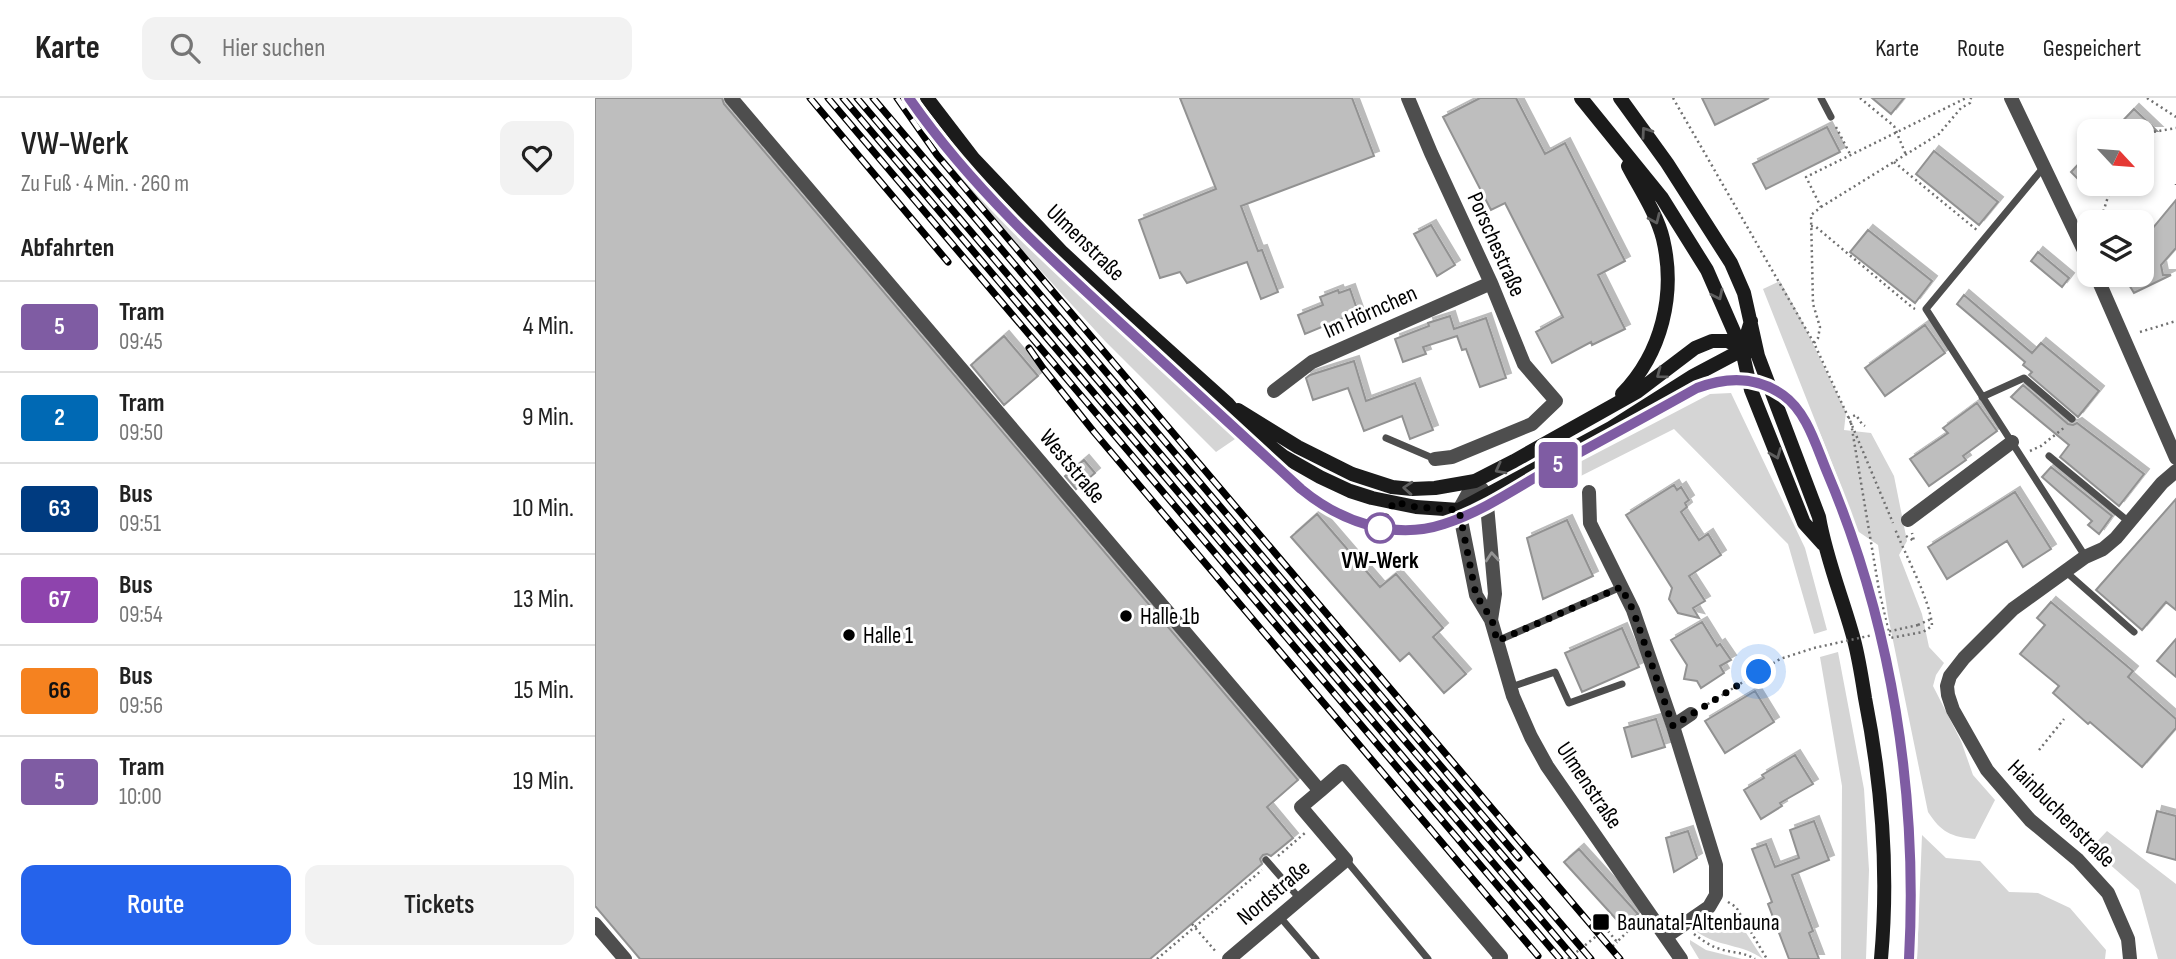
<!DOCTYPE html>
<html lang="de">
<head>
<meta charset="utf-8">
<style>
  :root { --surface:#fff; --page:#f2f2f2; --text:#222; --muted:#767676; --line:#e0e0e0; --accent:#2563eb }
  body { margin:0; font-family:"Sofia Sans Condensed",sans-serif; background:var(--page); color:var(--text); height:100vh; display:flex; flex-direction:column; font-size:26px; white-space:nowrap }
  * { box-sizing:border-box; margin:0 }
  p { font-size:23px; color:var(--muted) }
  .icon { flex:none; width:38px; height:38px; fill:none; stroke:currentColor; stroke-width:2; stroke-linecap:round; stroke-linejoin:round }
  .map { position:relative; flex:1; overflow:hidden }
  .sheet { display:flex; flex-direction:column; background:var(--surface); width:595px }
  .sheet>* { flex:none }
  .badge { padding:0 14px; border-radius:5px; font-size:24px; line-height:46px }
  .needle { width:46px; rotate:116deg }
  .buttons { position:absolute; left:1482px; top:21px; display:grid; gap:14px }
  .buttons a { display:grid; place-items:center; width:77px; height:77px; border-radius:14px; background:var(--surface); box-shadow:0 4px 10px #0003; font-size:35px }
  .you { position:absolute; width:35px; height:35px; margin:-18px; border:5px solid #fff; border-radius:50%; background:#1a73e8; box-shadow:0 0 0 10px #1a73e833 }
  .map>.badge { position:absolute; translate:-50% -50%; box-shadow:0 0 0 4px #fff }
  h2 { padding:0 21px; font-size:26px; line-height:63px }
  .round { display:grid; place-items:center; flex:none; width:74px; height:74px; border-radius:14px; background:var(--page) }
  .overview { display:flex; align-items:center; justify-content:space-between; height:119px; padding:0 21px }
  h1 { font-size:33px; font-weight:600; line-height:52px }
  .action { display:flex; gap:14px; margin-top:auto; padding:14px 21px }
  .action a { flex:1; height:80px; border-radius:14px; background:var(--accent); color:#fff; font-size:28px; font-weight:600; line-height:80px; text-align:center }
  .action a+a { background:var(--page); color:var(--text) }
  ul { padding:0; list-style:none }
  li { display:flex; align-items:center; gap:21px; height:91px; padding:0 21px; border-top:2px solid var(--line) }
  li div { flex:1 }
  li b { display:block; font-size:26px }
  li em { font-style:normal }
  li .badge { min-width:77px; font-weight:700; text-align:center }
  header { display:flex; align-items:center; gap:42px; box-sizing:border-box; height:98px; padding:0 35px; background:var(--surface); border-bottom:2px solid var(--line) }
  header strong { font-size:33px }
  nav { display:flex; gap:38px; margin-inline-start:auto; font-size:24px }
  .search { width:490px; height:63px; background:var(--page); display:flex; align-items:center; gap:18px; box-sizing:border-box; padding:0 24px; border-radius:14px; color:var(--muted); font-size:26px }
  main { display:flex; flex:1; min-height:0 }
  .map>svg:first-child { display:block }
  .green { fill:#d5d5d5 }
  .building { fill:#bebebe; stroke:#929292; stroke-width:2; filter:url(#shadow) }
  .lines { fill:none; stroke-linecap:round; stroke-linejoin:round }
  .path { stroke:#707070; stroke-width:2.5; stroke-dasharray:2 3.5; stroke-linecap:butt }
  .lane { stroke:#4e4e4e; stroke-width:7 }
  .street { stroke:#4e4e4e; stroke-width:14 }
  .secondary { stroke:#1b1b1b; stroke-width:14 }
  .tram { stroke:#000; stroke-width:2 }
  .rail-casing { stroke:#000; stroke-width:7 }
  .rail { stroke:#fff; stroke-width:4.5; stroke-dasharray:13; stroke-linecap:butt }
  .path-bridge { stroke:#707070; stroke-width:2.5; stroke-dasharray:2 3.5; stroke-linecap:butt }
  .oneway { stroke:#5f5f5f }
  .oneway2 { stroke:#959595 }
  .line-casing { stroke:#fff; stroke-width:16 }
  .line { stroke:#7f5ca3; stroke-width:10 }
  .walk { stroke:#000; stroke-width:7; stroke-dasharray:0 12.6 }
  .stop-dot { fill:#fff; stroke:#7f5ca3; stroke-width:3.5 }
  .poi-dot { fill:#000; stroke:#fff; stroke-width:2.5 }
  .labels { text-anchor:middle; stroke-width:6; stroke-linejoin:round; paint-order:stroke }
  .street-label { font-size:23px; fill:#000; stroke:#fff }
  .stop-label { font-size:23px; font-weight:bold; fill:#000; stroke:#fff }
  .poi-label { font-size:23px; fill:#000; stroke:#fff; text-anchor:start }
</style>
</head>
<body>
<header>
<strong>Karte</strong>
<div class="search"><svg class="icon" aria-label="search" viewBox="0 0 24 24"><circle cx="10" cy="10" r="6"/><path d="M15 15l6 6"/></svg>Hier suchen</div>
<nav><a>Karte</a><a>Route</a><a>Gespeichert</a></nav>
</header>
<main>
<section class="sheet">
<div class="overview"><div><h1>VW-Werk</h1><p>Zu Fuß · 4 Min. · 260 m</p></div><a class="round"><svg class="icon" aria-label="heart" viewBox="0 0 24 24"><path d="M12 20l-8-8c-3-5 5-10 8-4 3-6 11-1 8 4z"/></svg></a></div>
<h2>Abfahrten</h2>
<ul>
<li><span class="badge" style="background:#7f5ca3;color:#fff">5</span><div><b>Tram</b><p>09:45</p></div><em>4 Min.</em></li>
<li><span class="badge" style="background:#0069b4;color:#fff">2</span><div><b>Tram</b><p>09:50</p></div><em>9 Min.</em></li>
<li><span class="badge" style="background:#003b80;color:#fff">63</span><div><b>Bus</b><p>09:51</p></div><em>10 Min.</em></li>
<li><span class="badge" style="background:#8e44ad;color:#fff">67</span><div><b>Bus</b><p>09:54</p></div><em>13 Min.</em></li>
<li><span class="badge" style="background:#f58220;color:#111">66</span><div><b>Bus</b><p>09:56</p></div><em>15 Min.</em></li>
<li><span class="badge" style="background:#7f5ca3;color:#fff">5</span><div><b>Tram</b><p>10:00</p></div><em>19 Min.</em></li>
</ul>
<div class="action"><a>Route</a><a>Tickets</a></div>
</section>
<div class="map">
<svg width="1581" height="861" viewBox="0 0 1581 861">
  <defs>
    <filter id="shadow"><feDropShadow dx="5" dy="-5" stdDeviation="0" flood-color="#0004"/></filter>
  </defs>
  <rect width="100%" height="100%" fill="#fff"/>
  <path class="green" d="M351,57L385,97L477,185L643,339L621,354L510,243L425,150L349,60Z
    M1185,183L1206,221L1251,314L1249,332L1276,335L1299,378L1312,443L1304,457L1327,516L1334,549L1349,565L1341,577L1338,588L1366,643L1378,677L1400,702L1380,741C1356,739 1346,734 1333,714L1293,518L1283,447L1261,432L1244,383L1168,191Z
    M1136,295L1210,450L1232,532L1219,536L1193,446L1079,331L964,389L958,378L1115,296Z
    M1243,554L1269,691L1274,772L1271,861H1246L1247,688L1225,559Z
    M1512,733L1581,786V861H1563L1544,792L1496,750Z
    M1327,737L1351,760L1385,763L1414,794L1443,795L1475,810L1511,852L1510,861H1322Z
    M1133,820L1144,824L1168,861C1148,846 1123,849 1102,834L1124,821Z
    M1095,842L1111,852L1147,861H1104L1095,846Z"/>
  <path class="building" d="M0,0H127L129,6L703,682L672,709L698,740L676,758L672,756L668,757L665,761L667,766L555,861H45L0,808Z
    M585,0H757L779,58L646,108L663,153L667,152L683,194L666,201L652,164L592,185L585,174L565,180L544,122L621,91Z
    M885,0H921L950,56L970,45L1030,163L1003,177L1030,231L997,247L996,244L957,265L941,234L968,219L910,105L896,112L848,19Z
    M1107,0H1174L1120,27Z
    M1277,0H1309L1296,16Z
    M1539,11L1562,33H1518Z
    M1232,29L1245,54L1171,91L1158,66Z
    M1339,53L1403,104L1384,127L1321,76Z
    M1494,55V92L1476,74Z
    M1581,102V150L1566,167L1568,177H1576L1539,195L1528,177H1547V143Z
    M836,127L860,167L842,178L819,136Z
    M1273,132L1337,183L1320,205L1255,154Z
    M1443,154L1474,180L1467,189L1436,163Z
    M755,191L763,214L710,236L703,217L728,207L725,199L743,192L744,195Z
    M1369,197L1437,255L1446,245L1504,293L1483,319L1434,277L1437,274L1428,267L1430,264L1362,206Z
    M855,218L859,231L891,220L911,280L885,289L871,251L867,252L862,238L828,249L831,256L808,264L800,241L834,228L833,225Z
    M1330,227L1350,255L1290,298L1270,270Z
    M409,238L443,278L409,307L376,267Z
    M759,263L771,303L820,285L838,332L815,341L807,318L769,333L753,290L718,302L711,280L715,277Z
    M1428,287L1473,326L1478,327L1482,325L1549,376L1524,408L1465,359L1474,347L1416,299Z
    M1382,305L1402,333L1368,358L1371,362L1334,388L1315,361L1353,335L1348,330Z
    M489,362L500,375L481,391L470,378Z
    M1456,369L1517,418L1504,436L1493,427L1497,423L1447,379Z
    M1079,387L1082,392L1086,389L1094,402L1090,405L1092,409L1086,414L1104,442L1113,436L1126,457L1094,478L1110,503L1098,510L1104,520L1083,515L1074,501L1077,490L1031,417Z
    M1420,394L1456,451L1428,469L1412,443L1352,481L1333,449Z
    M1581,401V512L1571,504L1547,532L1501,492Z
    M722,416L785,489L801,476L848,530L838,539L871,576L849,595L814,555L805,563L696,439Z
    M972,422L998,478L948,501L932,440Z
    M1456,504L1538,573L1533,579L1581,621V630L1547,669L1495,624L1493,626L1458,595L1464,588L1425,556L1450,527L1442,520Z
    M1107,524L1122,548L1125,546L1136,562L1125,568L1129,575L1106,590L1102,583L1089,581L1092,567L1076,542Z
    M1027,530L1044,569L987,594L970,555Z
    M1581,541V579L1562,563Z
    M1160,593L1179,624L1130,655L1110,623Z
    M1061,621L1070,649L1037,659L1029,630Z
    M1200,657L1218,686L1185,705L1187,708L1166,721L1149,692L1169,680L1167,677Z
    M1562,713L1581,718V762L1552,754Z
    M1219,723L1234,762L1197,777L1218,833L1214,835L1224,861H1194L1173,806L1177,804L1157,751L1171,746L1180,769L1204,760L1195,732Z
    M1093,733L1102,760L1079,774L1071,740Z
    M984,751L1043,816L1032,826L1024,818L1021,821L969,764Z"/>
  <g class="lines">
    <path class="path" d="M1078,0L1219,245L1256,325L1298,425
      M1265,0L1299,28L1311,57
      M1552,0L1581,19
      M1241,29L1255,56
      M1547,45L1558,34L1581,30
      M1299,64L1383,133
      M1581,86V87
      M1226,109L1344,36L1366,10L1375,5L1376,0
      M1505,124L1517,86
      M1216,128L1221,129L1318,210L1320,211
      M1545,234L1581,223
      M1219,245L1223,240L1225,229L1218,206L1216,117L1226,109L1211,79L1371,0
      M1253,320L1261,317L1267,326L1270,328
      M1256,325L1284,492L1295,540L1328,534L1337,528C1336,504 1310,456 1300,431
      M1435,353L1446,348L1470,329
      M1311,438L1319,443L1317,435
      M1323,527L1336,521
      M1108,609L1185,561L1219,550
      M1444,652L1469,621
      M683,758L710,735
      M1133,804L1141,809L1172,861
      M1022,819L1034,833
      M597,826L622,855
      M1013,833L1022,844L1042,824
      M1099,836C1107,842 1115,848 1125,851C1137,855 1149,854 1160,861
      M562,861L667,772
      M973,861L1004,836L1016,850L1022,844"/>
    <path class="lane" d="M1226,0L1236,19
      M1448,70L1331,211L1490,458
      M1387,299L1429,280L1477,321
      M791,340L840,361
      M1454,358L1534,424
      M1470,473L1539,534
      M902,543L1026,489
      M916,589L960,574L974,605L1027,586
      M671,762L705,801
      M751,762L833,861
      M685,819L721,861"/>
    <path class="street" d="M136,0L725,693L706,709L751,762L634,861
      M813,0L836,55L896,185L929,266L961,303L937,326L857,359L840,361
      M1416,0L1494,163
      M1501,177L1581,360
      M679,293L717,264L896,185
      M994,394L995,425L1038,512L1078,628L1121,767V797L1114,809L1072,838
      M1313,422L1417,344
      M896,522L900,496L891,396L880,383L864,412L881,497L896,522L918,598L936,639L952,668L1086,861
      M1078,628L1096,616
      M725,693L748,673L906,859L904,861
      M0,826L30,861
      M1535,861L1533,841L1513,795L1483,762L1435,722L1392,672L1358,612L1353,597L1352,588L1355,578L1369,560L1418,511L1490,459L1508,451L1521,440L1567,385L1581,373"/>
    <path class="secondary" d="M332,0L378,60L466,153L531,214L633,306L656,333L688,358L725,379L755,393L777,400L821,409L864,412L1016,330L1098,278L1147,252L1156,223
      M986,0L1067,100L1112,172L1147,252L1156,292L1209,425L1228,446
      M1025,0L1072,65L1136,165L1149,195L1163,258L1224,419C1231,461 1248,501 1259,542C1264,561 1267,581 1270,600C1287,686 1294,773 1286,861
      M1027,296C1067,255 1081,196 1068,141C1062,116 1045,91 1033,68
      M643,312L703,349L757,376L797,389L817,391L840,390L880,383L919,363L1042,294L1100,250L1117,243H1133L1153,254"/>
    <path class="tram" d="M314,0C373,85 449,155 525,225C585,280 645,336 706,391C745,424 796,442 848,426C862,422 875,415 887,408L1102,290C1131,278 1161,279 1188,297C1212,314 1221,348 1232,374C1297,526 1324,696 1314,861"/>
    <defs>
      <path id="rail" d="M215,0L353,164
        M233,0L965,861
        M248,0L980,861
        M262,0L996,861
        M278,0L924,760
        M302,0L342,57L1025,861
        M434,250L448,270L499,334L943,858"/>
    </defs>
    <use href="#rail" class="rail-casing"/>
    <use href="#rail" class="rail"/>
    <path class="path-bridge" d="M1219,550L1323,527"/>
  </g>
  <defs><path id="oneway-chevron" d="M-2-3.5L2.5 0L-2 3.5" fill="none" stroke-width="1.6" stroke-linecap="round" stroke-linejoin="round" transform="scale(1.75)"/></defs>
  <g class="oneway">
    <use href="#oneway-chevron" transform="translate(1051 34) rotate(-125)"/>
    <use href="#oneway-chevron" transform="translate(1060 121) rotate(66)"/>
    <use href="#oneway-chevron" transform="translate(1123 197) rotate(64)"/>
    <use href="#oneway-chevron" transform="translate(1066 276) rotate(143)"/>
    <use href="#oneway-chevron" transform="translate(1181 356) rotate(68)"/>
    <use href="#oneway-chevron" transform="translate(905 371) rotate(152)"/>
    <use href="#oneway-chevron" transform="translate(813 390) rotate(-176)"/>
  </g>
  <use class="oneway2" href="#oneway-chevron" transform="translate(897 459) rotate(-95)"/>
  <g class="lines">
    <defs>
      <path id="line" d="M314,0C375,88 454,160 533,232C590,285 648,338 706,391C745,423 798,443 849,426C887,414 923,389 958,369C1006,343 1054,317 1102,290C1131,279 1161,278 1188,297C1212,314 1221,348 1232,374C1297,527 1323,696 1314,861"/>
    </defs>
    <use href="#line" class="line-casing"/>
    <use href="#line" class="line"/>
    <path class="walk" d="M785,430L799,404L821,409L864,412L881,497L897,522L902,543L1026,489L1038,512L1078,628L1164,574"/>
  </g>
  <circle class="stop-dot" cx="785" cy="430" r="14"/>
  <g class="poi-dot">
    <circle cx="531" cy="518" r="7"/>
    <circle cx="254" cy="537" r="7"/>
    <rect x="997" y="815" width="18" height="18" rx="3.5"/>
  </g>
  <g class="labels">
    <g class="street-label">
      <text transform="translate(491 144) rotate(44)" y="8">Ulmenstraße</text>
      <text transform="translate(902 146) rotate(66)" y="8">Porschestraße</text>
      <text transform="translate(775 213) rotate(-24)" y="8">Im Hörnchen</text>
      <text transform="translate(478 368) rotate(50)" y="8">Weststraße</text>
      <text transform="translate(995 687) rotate(56)" y="8">Ulmenstraße</text>
      <text transform="translate(1467 715) rotate(45)" y="8">Hainbuchenstraße</text>
      <text transform="translate(678 794) rotate(-40)" y="8">Nordstraße</text>
    </g>
    <g class="stop-label">
      <text x="785" y="470">VW-Werk</text>
    </g>
    <g class="poi-label">
      <text x="545" y="526">Halle 1b</text>
      <text x="268" y="545">Halle 1</text>
      <text x="1022" y="832">Baunatal-Altenbauna</text>
    </g>
  </g>
</svg>
<div class="buttons">
<a><svg class="needle" viewBox="-14 -14 28 28"><path d="M0-13l5 13h-10z" fill="#e53935"/><path d="M0 13l5-13h-10z" fill="#767676"/></svg></a>
<a><svg class="icon" aria-label="layers" viewBox="0 0 24 24"><path d="M12 4l9 5-9 5-9-5zM3 14l9 5 9-5"/></svg></a>
</div>
<div class="you" style="left:1164px;top:574px"></div>
<b class="badge" style="left:963px;top:367px;background:#7f5ca3;color:#fff">5</b>
</div>
</main>
</body>
</html>
